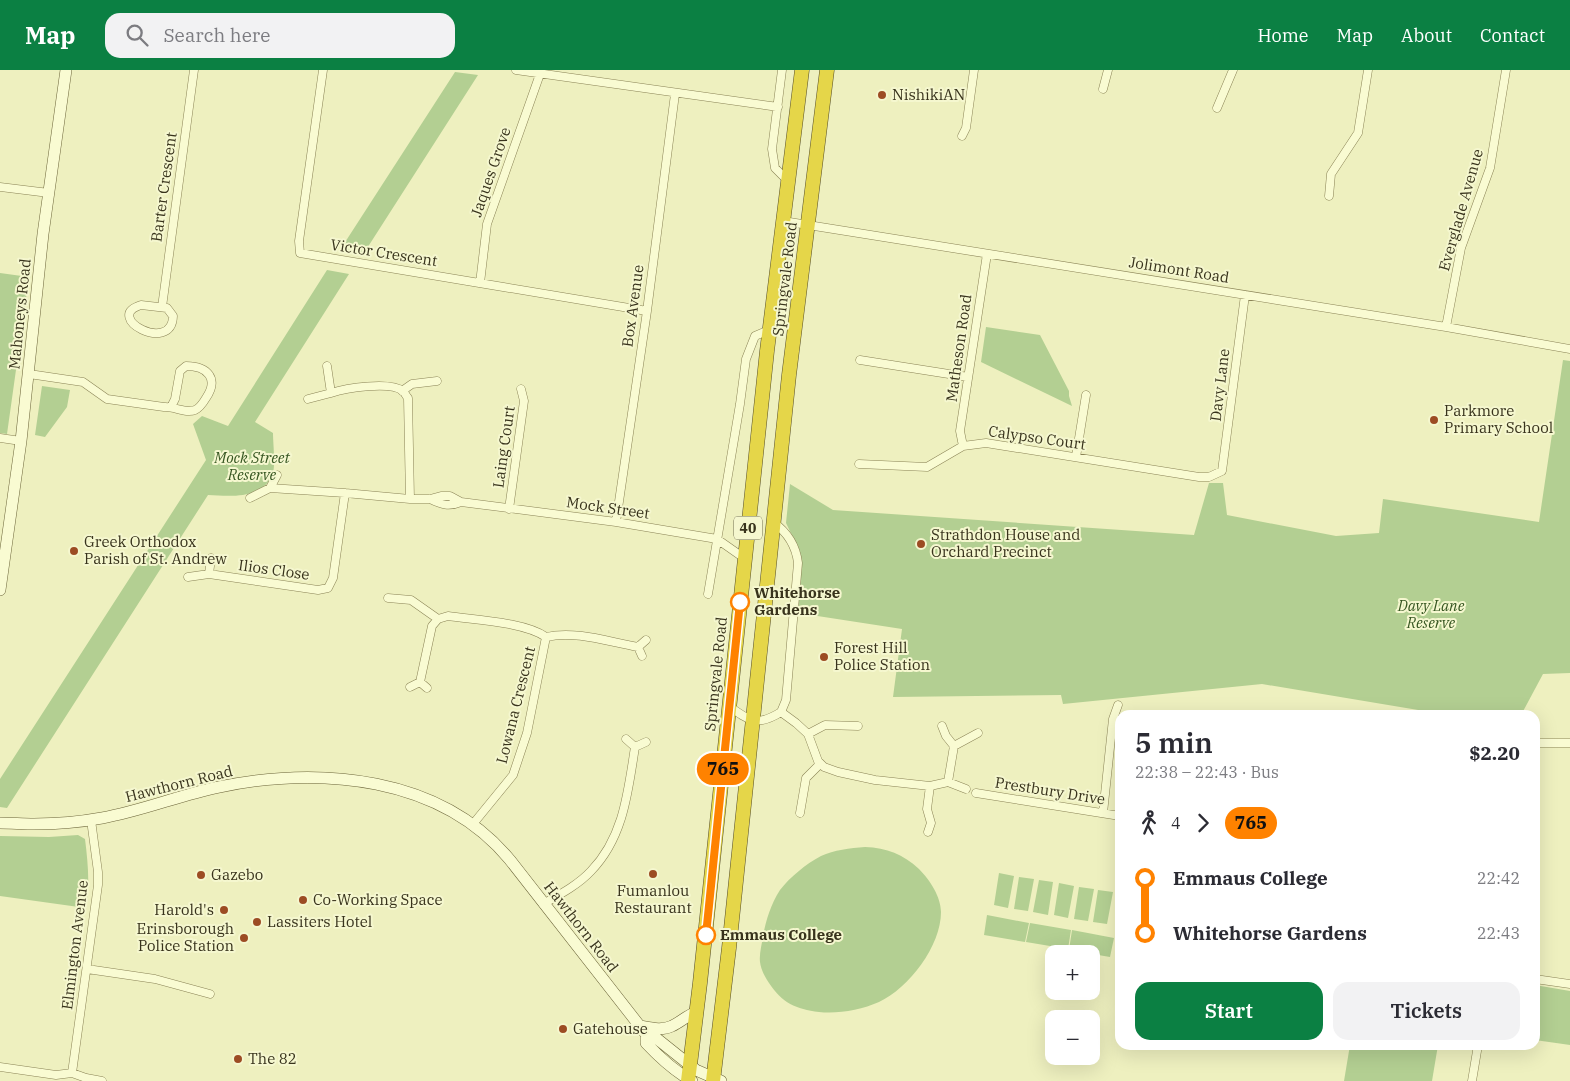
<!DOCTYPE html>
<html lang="en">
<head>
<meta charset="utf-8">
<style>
  :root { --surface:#fff; --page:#f2f2f3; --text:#2b2b33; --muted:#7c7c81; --accent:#0b8043 }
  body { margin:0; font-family:"IBM Plex Serif",serif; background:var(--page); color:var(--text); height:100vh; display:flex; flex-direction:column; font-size:19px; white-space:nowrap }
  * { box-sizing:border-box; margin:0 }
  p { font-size:16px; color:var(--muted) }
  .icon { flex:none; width:28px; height:28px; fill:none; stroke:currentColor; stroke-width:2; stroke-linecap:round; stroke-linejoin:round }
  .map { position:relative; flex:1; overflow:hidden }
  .panel { position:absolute; left:1115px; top:640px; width:425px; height:340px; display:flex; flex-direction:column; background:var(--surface); border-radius:15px; box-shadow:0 5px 20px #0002 }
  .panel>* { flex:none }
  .badge { padding:0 10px; border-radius:16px; font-size:18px; line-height:32px }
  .tools { position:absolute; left:1045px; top:875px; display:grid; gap:10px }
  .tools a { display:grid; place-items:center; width:55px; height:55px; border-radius:10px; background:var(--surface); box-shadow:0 5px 20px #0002; font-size:25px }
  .map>.badge { position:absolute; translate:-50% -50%; box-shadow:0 0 0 2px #fff }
  .legs { display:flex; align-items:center; gap:8px; height:55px; padding:0 20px; font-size:16px }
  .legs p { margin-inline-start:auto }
  .headline { display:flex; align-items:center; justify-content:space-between; height:85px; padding:0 20px }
  h1 { font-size:28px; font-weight:600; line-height:38px }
  .action { display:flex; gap:10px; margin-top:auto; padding:10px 20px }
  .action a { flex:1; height:58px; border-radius:15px; background:var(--accent); color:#fff; font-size:20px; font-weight:600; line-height:58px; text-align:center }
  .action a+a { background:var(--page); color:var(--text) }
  ul { padding:0 20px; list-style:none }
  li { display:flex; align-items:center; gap:18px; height:55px; font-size:19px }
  li i { display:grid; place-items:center; width:8px; height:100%; margin:0 6px; background:currentColor }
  li i::after { content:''; width:12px; height:12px; margin:-6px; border:4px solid; border-radius:50%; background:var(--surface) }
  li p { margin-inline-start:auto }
  li:first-child i { background:linear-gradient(#0000 50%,currentColor 0) }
  li:last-child i { background:linear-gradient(currentColor 50%,#0000 0) }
  header { display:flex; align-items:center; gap:30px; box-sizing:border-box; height:70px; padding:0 25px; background:var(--accent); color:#fff }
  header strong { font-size:24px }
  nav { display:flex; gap:28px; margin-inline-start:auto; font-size:18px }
  .search { width:350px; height:45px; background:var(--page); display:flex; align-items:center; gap:12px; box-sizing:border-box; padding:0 18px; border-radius:15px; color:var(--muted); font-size:19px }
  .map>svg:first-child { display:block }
  .green { fill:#b3cf92 }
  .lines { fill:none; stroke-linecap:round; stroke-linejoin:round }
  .street-casing { stroke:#8a8356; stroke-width:9 }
  .secondary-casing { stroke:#6b6439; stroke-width:12 }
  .highway-casing { stroke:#574f2b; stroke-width:15 }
  .street { stroke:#f9fbd2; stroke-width:8 }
  .secondary { stroke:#f9fbd2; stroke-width:11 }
  .highway { stroke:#e5d649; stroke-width:14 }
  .line-1-casing { stroke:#fff; stroke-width:11 }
  .line-1 { stroke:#ff8200; stroke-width:8 }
  .poi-dot { fill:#9c4c23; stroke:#f5f7cf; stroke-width:2 }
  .stop-1-dot { fill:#fff; stroke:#ff8200; stroke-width:2.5 }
  .labels { text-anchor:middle; stroke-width:4; stroke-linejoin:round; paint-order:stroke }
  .shield { fill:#f5f7cf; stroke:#716e52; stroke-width:1 }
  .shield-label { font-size:14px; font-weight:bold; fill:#38331c }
  .poi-label { font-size:15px; fill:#38331c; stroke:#f5f7cf; text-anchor:start }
  .street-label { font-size:15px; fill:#38331c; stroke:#f5f7cf }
  .park-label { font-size:15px; font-style:italic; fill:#365621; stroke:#f5f7cf }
  .stop-label { font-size:15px; font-weight:bold; fill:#38331c; stroke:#f5f7cf; text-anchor:start }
</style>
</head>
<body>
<header>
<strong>Map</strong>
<div class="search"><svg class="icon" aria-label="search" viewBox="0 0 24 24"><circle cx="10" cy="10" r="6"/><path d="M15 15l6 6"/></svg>Search here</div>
<nav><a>Home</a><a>Map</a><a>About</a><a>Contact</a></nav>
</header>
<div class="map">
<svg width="1570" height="1011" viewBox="0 0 1570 1011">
  <rect width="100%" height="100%" fill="#eef0bf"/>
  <path class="green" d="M455,2L478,5L364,183L340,180Z
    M327,200L349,204L255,352L273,363C273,373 276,398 272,406C260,430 229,426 208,425L7,738L0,737V709L206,390L193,354L202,346L228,356Z
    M0,203L29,207L7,364L0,363Z
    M986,257L1040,265L1069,321V326L1072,336L981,292Z
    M1563,290L1570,291V603L1543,604L1521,645H1448L1262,614L1063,634L1061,625L893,627L902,559L798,543L799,480L786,453L790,414L833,440L1194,465L1209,413H1223L1227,445L1336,466L1379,463L1383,429L1539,452Z
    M42,316L70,320L67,337L45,367L35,365Z
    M78,765L85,769C88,793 90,814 86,838L0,826V766L49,767Z
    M865,777C887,778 903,784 919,799C930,810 941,827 941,842C941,876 909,918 879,932C861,940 838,944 819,942C796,939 782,933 769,913C765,907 761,900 760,892C759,884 762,874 763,866C766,850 771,834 780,820C790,807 806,794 821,786C834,780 850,778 865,777Z
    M999,803L1014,806L1008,838L994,835Z
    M1019,807L1034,809L1028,841L1014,839Z
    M1039,810L1053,812L1048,845L1033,842Z
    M1059,813L1074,816L1068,848L1054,845Z
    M1079,817L1094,819L1088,851L1074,849Z
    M1098,820L1113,822L1107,854L1093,852Z
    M987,845L1029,853L1025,872L984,865Z
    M1030,853L1071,860L1068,879L1026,872Z
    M1072,860L1114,868L1110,887L1069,880Z
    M1535,915L1570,921V975L1535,970Z
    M1350,975H1438L1432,1011H1344Z"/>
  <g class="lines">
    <defs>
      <path id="street" d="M323,0L299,171L300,183L647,241
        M516,0L778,37
        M782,0L772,79L775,98L788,111
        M1103,19L1108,0
        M1217,38L1233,0
        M962,66L966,58L974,0
        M0,117L49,123
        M1329,126L1331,104L1358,63L1368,0
        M783,151L1446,257L1570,279
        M480,213L487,154L540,4
        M141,235L167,238L173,246C172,285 102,247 141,235Z
        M162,237L194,0
        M1446,257L1461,178L1490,98L1506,0
        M860,290L968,307
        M29,304L83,312L107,329L164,337C174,336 186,344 195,340C200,338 203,333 206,328C219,309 208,296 186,296L180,301L175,329L171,337
        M402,321L412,314L437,311
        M331,323C346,318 390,311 403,321C405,323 406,326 408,328L410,429
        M308,329L331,323L327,296
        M0,368L21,371
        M963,376L960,361L987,184
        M1076,387L1086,325
        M859,394L927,397L963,376L986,373L1199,407H1209L1222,401L1245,225
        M270,418L345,423L410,429H430L441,426H450L461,432L616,452L717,469L744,488
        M250,428L270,418L277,405
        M430,429C442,435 449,437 461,432
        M509,439L524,331L521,319
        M616,452L647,241L675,24
        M773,452C787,462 796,476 798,493L786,630L781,642
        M209,504L318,520L328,518L333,508L345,423
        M188,507L209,504L211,488
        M708,524L740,334L746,289L755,266L769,260
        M388,528L411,530L438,549L448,546C475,550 525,552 546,567C575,560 609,572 638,577
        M642,586L638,577L646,570
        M420,612L432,556L438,549
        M410,617L420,612L427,618
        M729,636C749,651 757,657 781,642
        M781,642L796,653L808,664L818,691L824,697L838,702L875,710L930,716L948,712L966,719
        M942,656L946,666L954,676
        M808,664L825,655L858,656
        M626,669L635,677L646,672
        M1535,673H1570
        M948,712L954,676L978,663
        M976,723L1120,746
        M800,743L806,708L820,694
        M1103,743L1113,649L1118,635
        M473,754L513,705L527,663L546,567
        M928,762L931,753L927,739L930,716
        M543,834C559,825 578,815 591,801C624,767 628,721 635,677
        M87,899L155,909L210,924
        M1535,909L1570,914
        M0,997L56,1005L72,1003L86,1008L102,1011
        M72,1003L98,815V802L91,750
        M1472,1011L1478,975"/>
      <path id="secondary" d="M0,520L21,371L43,164L66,0
        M0,753C11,753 23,754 34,754C57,754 80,752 102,748C142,741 180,725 219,717C320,696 441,706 510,790L646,964L656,968L696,1000L721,1011
        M640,956C651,958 662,961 672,956C681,952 687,945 697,942
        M646,964V973C660,988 674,1001 692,1011"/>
      <path id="highway" d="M688,1011L700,913L767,281L802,0
        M713,1011L729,878L789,305L827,0"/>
    </defs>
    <use href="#street" class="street-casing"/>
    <use href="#secondary" class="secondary-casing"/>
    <use href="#highway" class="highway-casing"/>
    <use href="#street" class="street"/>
    <use href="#secondary" class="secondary"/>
    <use href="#highway" class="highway"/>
  </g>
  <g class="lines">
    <defs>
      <path id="line-1" d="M706,865L740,532"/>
    </defs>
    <use href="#line-1" class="line-1-casing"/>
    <use href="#line-1" class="line-1"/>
  </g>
  <g class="poi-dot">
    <circle cx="882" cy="25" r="5"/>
    <circle cx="1434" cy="350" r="5"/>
    <circle cx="921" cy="474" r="5"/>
    <circle cx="74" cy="481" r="5"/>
    <circle cx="824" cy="587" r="5"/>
    <circle cx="653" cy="804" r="5"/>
    <circle cx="201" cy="805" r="5"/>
    <circle cx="303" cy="830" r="5"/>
    <circle cx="224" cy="840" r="5"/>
    <circle cx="257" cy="852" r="5"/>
    <circle cx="244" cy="868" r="5"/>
    <circle cx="563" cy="959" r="5"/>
    <circle cx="238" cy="989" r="5"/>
  </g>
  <g class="stop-1-dot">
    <circle cx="740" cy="532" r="9"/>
    <circle cx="706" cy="865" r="9"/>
  </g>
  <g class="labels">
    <rect class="shield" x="734" y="446.5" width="28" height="23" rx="4"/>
    <g class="shield-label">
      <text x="748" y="463">40</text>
    </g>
    <g class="poi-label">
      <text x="892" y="30">NishikiAN</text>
      <text x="1444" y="346">Parkmore<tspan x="1444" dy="17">Primary School</tspan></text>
      <text x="931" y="470">Strathdon House and<tspan x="931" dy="17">Orchard Precinct</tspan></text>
      <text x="84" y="477">Greek Orthodox<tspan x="84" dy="17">Parish of St. Andrew</tspan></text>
      <text x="834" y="583">Forest Hill<tspan x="834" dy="17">Police Station</tspan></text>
      <text x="211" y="810">Gazebo</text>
      <text x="653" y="826" text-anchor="middle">Fumanlou<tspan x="653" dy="17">Restaurant</tspan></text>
      <text x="313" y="835">Co-Working Space</text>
      <text x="214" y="845" text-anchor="end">Harold's</text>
      <text x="267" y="857">Lassiters Hotel</text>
      <text x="234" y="864" text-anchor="end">Erinsborough<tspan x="234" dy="17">Police Station</tspan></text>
      <text x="573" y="964">Gatehouse</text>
      <text x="248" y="994">The 82</text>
    </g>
    <g class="street-label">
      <text transform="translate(491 102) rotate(-71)" y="5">Jaques Grove</text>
      <text transform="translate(164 117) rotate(-82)" y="5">Barter Crescent</text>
      <text transform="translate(1461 140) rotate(-74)" y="5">Everglade Avenue</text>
      <text transform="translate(384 183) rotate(9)" y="5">Victor Crescent</text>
      <text transform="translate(1179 200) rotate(9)" y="5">Jolimont Road</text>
      <text transform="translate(785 209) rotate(-83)" y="5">Springvale Road</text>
      <text transform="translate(633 236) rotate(-82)" y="5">Box Avenue</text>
      <text transform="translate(20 244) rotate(-84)" y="5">Mahoneys Road</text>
      <text transform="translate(959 278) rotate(-82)" y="5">Matheson Road</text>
      <text transform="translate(1220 315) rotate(-83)" y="5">Davy Lane</text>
      <text transform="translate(1037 368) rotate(8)" y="5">Calypso Court</text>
      <text transform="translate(504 377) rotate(-82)" y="5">Laing Court</text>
      <text transform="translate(608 438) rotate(8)" y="5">Mock Street</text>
      <text transform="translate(274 500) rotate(8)" y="5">Ilios Close</text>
      <text transform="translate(716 604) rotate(-84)" y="5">Springvale Road</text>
      <text transform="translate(516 635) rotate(-76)" y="5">Lowana Crescent</text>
      <text transform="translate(179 714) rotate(-14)" y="5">Hawthorn Road</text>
      <text transform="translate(1050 721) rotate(9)" y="5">Prestbury Drive</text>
      <text transform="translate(581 857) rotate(52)" y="5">Hawthorn Road</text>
      <text transform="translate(75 875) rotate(-83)" y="5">Elmington Avenue</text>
    </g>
    <g class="park-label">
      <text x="252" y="393">Mock Street<tspan x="252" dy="17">Reserve</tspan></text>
      <text x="1431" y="541">Davy Lane<tspan x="1431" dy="17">Reserve</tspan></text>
    </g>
    <g class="stop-label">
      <text x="754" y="528">Whitehorse<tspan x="754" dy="17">Gardens</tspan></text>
      <text x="720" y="870">Emmaus College</text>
    </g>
  </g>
</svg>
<div class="tools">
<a>+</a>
<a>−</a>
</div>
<b class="badge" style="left:723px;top:699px;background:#ff8200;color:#111">765</b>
<section class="panel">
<div class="headline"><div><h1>5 min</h1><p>22:38 – 22:43 · Bus</p></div><b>$2.20</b></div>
<div class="legs"><svg class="icon" aria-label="walk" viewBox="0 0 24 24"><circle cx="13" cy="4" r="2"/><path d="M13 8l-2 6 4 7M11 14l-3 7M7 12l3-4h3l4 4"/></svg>4<svg class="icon" aria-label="forward" viewBox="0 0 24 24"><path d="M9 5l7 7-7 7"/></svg><b class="badge" style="background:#ff8200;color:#111">765</b></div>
<ul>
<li><i style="color:#ff8200"></i><b>Emmaus College</b><p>22:42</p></li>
<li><i style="color:#ff8200"></i><b>Whitehorse Gardens</b><p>22:43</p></li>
</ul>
<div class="action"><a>Start</a><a>Tickets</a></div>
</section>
</div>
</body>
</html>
